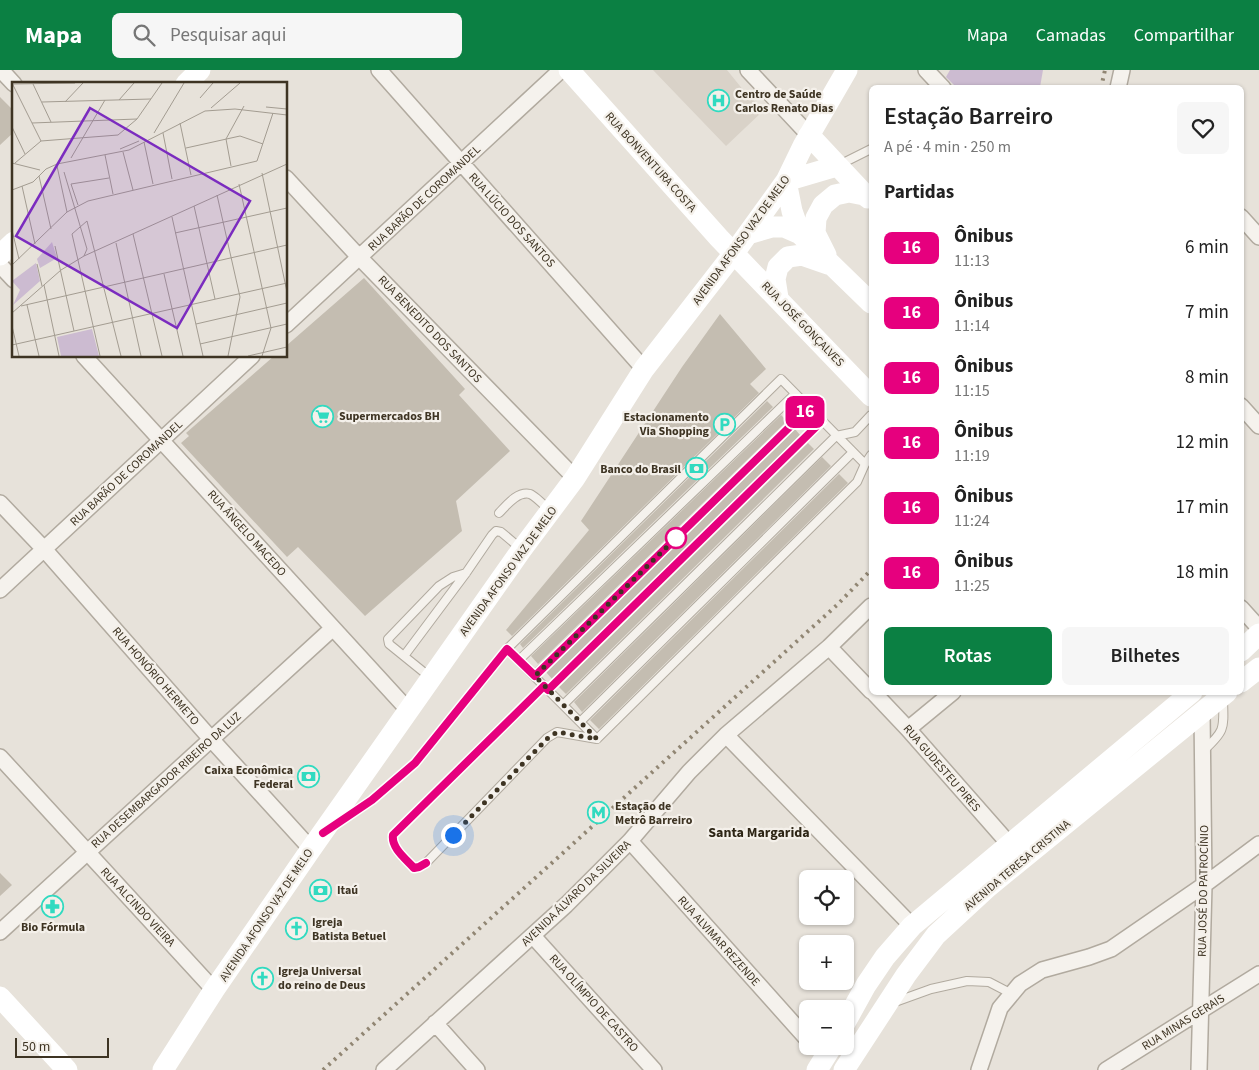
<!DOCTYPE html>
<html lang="pt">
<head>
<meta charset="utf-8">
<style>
  :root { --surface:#fff; --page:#f6f6f6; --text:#222; --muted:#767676; --accent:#0b8043 }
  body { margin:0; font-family:"Source Sans 3",sans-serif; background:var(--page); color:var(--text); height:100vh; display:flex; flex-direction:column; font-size:19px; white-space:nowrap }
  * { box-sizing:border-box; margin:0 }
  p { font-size:16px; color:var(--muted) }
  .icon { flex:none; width:28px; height:28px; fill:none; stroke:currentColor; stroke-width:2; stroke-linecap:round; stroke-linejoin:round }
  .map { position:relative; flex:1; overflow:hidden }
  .details { position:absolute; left:869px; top:15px; width:375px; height:610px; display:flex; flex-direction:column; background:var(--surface); border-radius:8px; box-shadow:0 1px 4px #0004 }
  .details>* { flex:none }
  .badge { padding:0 10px; border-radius:8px; font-size:18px; line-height:32px }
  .buttons { position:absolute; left:799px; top:800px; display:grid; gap:10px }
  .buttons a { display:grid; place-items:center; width:55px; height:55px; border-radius:8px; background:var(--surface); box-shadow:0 1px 4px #0004; font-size:25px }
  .scale { position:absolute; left:15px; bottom:12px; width:94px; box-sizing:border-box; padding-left:5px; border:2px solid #3e3423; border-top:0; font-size:14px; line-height:18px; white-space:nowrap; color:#3e3423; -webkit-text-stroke:4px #f4f0ea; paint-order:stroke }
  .you { position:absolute; width:25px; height:25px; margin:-12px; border:4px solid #fff; border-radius:50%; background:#1a73e8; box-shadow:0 0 0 8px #1a73e833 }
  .map>.badge { position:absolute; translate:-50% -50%; box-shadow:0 0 0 2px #fff }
  h2 { padding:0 15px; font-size:19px; line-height:45px }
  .round { display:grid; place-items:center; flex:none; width:52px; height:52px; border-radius:8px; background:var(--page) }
  .headline { display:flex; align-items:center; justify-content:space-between; height:85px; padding:0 15px }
  h1 { font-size:24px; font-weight:600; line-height:38px }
  .primary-button { display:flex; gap:10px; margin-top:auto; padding:10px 15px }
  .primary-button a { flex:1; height:58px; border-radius:8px; background:var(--accent); color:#fff; font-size:20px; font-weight:600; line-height:58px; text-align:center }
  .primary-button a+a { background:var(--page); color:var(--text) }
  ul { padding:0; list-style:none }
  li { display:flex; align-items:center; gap:15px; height:65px; padding:0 15px }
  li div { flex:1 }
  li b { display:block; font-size:19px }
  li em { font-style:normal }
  li .badge { min-width:55px; font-weight:700; text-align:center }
  header { display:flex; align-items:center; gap:30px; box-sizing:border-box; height:70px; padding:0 25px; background:var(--accent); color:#fff }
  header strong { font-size:24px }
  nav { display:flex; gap:28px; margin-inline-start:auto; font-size:18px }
  .search { width:350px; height:45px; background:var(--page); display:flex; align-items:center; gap:12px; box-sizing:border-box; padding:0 18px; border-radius:8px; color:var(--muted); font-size:19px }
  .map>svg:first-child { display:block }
  .built { fill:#d9d2c8 }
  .green { fill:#ccbbd1 }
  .building { fill:#c4bdb1 }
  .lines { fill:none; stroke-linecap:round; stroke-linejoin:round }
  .lane-casing { stroke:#b1aa9f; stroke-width:10 }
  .street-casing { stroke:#b1aa9f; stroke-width:18 }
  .lane { stroke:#f5f2ed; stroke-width:8 }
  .street { stroke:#f5f2ed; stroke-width:15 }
  .secondary { stroke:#fff; stroke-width:21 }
  .rail { stroke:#918673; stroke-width:4; stroke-dasharray:2.5 5; stroke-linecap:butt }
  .line-casing { stroke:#fff; stroke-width:11 }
  .line { stroke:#e6007e; stroke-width:8 }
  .walk { stroke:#3e3423; stroke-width:5; stroke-dasharray:0 9 }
  .stop-dot { fill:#fff; stroke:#e6007e; stroke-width:2.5 }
  .labels { text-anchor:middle; stroke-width:4.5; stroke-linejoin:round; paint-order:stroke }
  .poi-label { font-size:12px; font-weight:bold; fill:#3e3423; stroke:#f4f0ea; text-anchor:start }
  .street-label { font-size:12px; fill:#3e3423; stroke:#f4f0ea }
  .neighbourhood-label { font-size:14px; font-weight:bold; fill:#2e2616; stroke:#f4f0ea }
  .inset-road { fill:none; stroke:#a39c91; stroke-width:1 }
  .view { fill:#7b2cbf; fill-opacity:0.15; stroke:#7b2cbf; stroke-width:2.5 }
  .inset-edge { fill:none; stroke:#3e3423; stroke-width:2.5 }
</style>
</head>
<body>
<header>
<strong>Mapa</strong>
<div class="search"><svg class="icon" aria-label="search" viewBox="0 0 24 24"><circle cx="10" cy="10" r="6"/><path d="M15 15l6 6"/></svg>Pesquisar aqui</div>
<nav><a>Mapa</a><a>Camadas</a><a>Compartilhar</a></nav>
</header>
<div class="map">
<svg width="1259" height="1000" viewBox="0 0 1259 1000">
  <rect width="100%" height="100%" fill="#e7e2da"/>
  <path class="built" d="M653,0H727L744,21L764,40L726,76Z"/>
  <path class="green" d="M950,0H1043L1040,17L957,18L946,7Z"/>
  <path class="building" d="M0,27L14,41V62L0,75Z
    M364,208L465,319L459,325L510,381L456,431L462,461L365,546L298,477L287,487L181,373L189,366L186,363L274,286H286V276Z
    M720,244L766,299L750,314L759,323L512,566L506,560L589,460L581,451L682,297Z
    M767,331L773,337L523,578L520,574Z
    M781,345L787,351L538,594L531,586Z
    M795,359L800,365L552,609L546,602Z
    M808,373L814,379L566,624L559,617Z
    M822,387L831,396L582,642L574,632Z
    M839,404L848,413L599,659L590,650Z
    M0,803L12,815L0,826Z"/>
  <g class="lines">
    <defs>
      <path id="lane" d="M839,95L871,79
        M499,443C506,436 517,421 530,424C535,426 545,436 549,440
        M507,579L597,669
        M404,586L466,503L492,465L496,461L501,462L520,478
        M519,590L795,324
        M535,605L809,338
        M431,608L389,574L388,569L439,516L453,507L466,503
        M544,616L393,765C391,778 406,789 414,798L419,797L426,793L547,668L557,662L597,669
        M548,620L822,351
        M563,635L836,366L855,362L871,345
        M580,652L853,382
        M597,669L857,412L865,394L871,385
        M1203,681C1225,661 1224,659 1223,630
        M339,752L372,730L415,693L507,579L781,309L865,394
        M895,932L931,919L967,911L989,912L1012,924"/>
      <path id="street" d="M1,0L14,14
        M379,0L644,299
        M748,0L809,65
        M926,0L943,18
        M1118,18L1122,0
        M286,108L360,188L575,408
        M1241,147L1259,167
        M0,195L14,210
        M286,255L561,0
        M84,286L409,641
        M1241,336L1259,356
        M0,433L44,479L211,669L311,779
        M0,520L252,286
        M1241,538L1259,558
        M829,577L871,621
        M873,622L908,659L1010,775
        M908,659L953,622
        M726,665L912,856
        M0,687L214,920
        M630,771L808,970
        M0,862L333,558
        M533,866L654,1000
        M435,953L477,1000
        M384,1000L566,835L630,771L689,702L726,665L829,577L871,536
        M979,1000L1000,938L1020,914L1042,900L1089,887L1111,879L1204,815L1259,774
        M1106,1000L1259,904
        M1199,1000L1204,815L1202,642"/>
    </defs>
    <use href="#lane" class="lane-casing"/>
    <use href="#street" class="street-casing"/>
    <use href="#lane" class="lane"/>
    <use href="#street" class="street"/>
    <path class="secondary" d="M569,0L719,168L871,326
      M186,14L200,0
      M809,65L868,128
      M786,111L792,141L800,164
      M786,111L837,96
      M748,164L772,157H784L800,164L871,233
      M0,185L14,172
      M826,185L815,163L816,148L823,135L835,125L849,122L864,125
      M778,228L775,209L778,197L788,187L802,185L828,194
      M1241,581L1259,564
      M1241,612L1259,598
      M0,927L67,1000
      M845,953L866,915L885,887L912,856L1192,622
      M163,1000L214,920L311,779L522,479L575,408L644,299L734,183L786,111L803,76L847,0
      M817,1000L832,976
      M844,1000L906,905L936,865L988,817L1227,622"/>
    <path class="rail" d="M1101,18L1105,0
      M323,1000L837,535L871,500"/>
  </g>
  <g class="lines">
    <defs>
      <path id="line" d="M323,763L372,730L415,693L507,579L535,606L809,338L822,351L548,620L544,616L393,765C391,778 406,789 414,798L419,797L426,793"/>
    </defs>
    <use href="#line" class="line-casing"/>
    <use href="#line" class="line"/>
    <path class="walk" d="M453,765L548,668L557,662L597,669L535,606L676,468"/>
  </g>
  <defs>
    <symbol id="hospital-ring" viewBox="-11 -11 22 22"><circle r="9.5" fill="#f4f0ea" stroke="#31dac0" stroke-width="1.5"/><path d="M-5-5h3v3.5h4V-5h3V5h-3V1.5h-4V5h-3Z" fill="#31dac0"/></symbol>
    <symbol id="supermarket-ring" viewBox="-11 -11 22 22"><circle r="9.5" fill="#f4f0ea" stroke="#31dac0" stroke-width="1.5"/><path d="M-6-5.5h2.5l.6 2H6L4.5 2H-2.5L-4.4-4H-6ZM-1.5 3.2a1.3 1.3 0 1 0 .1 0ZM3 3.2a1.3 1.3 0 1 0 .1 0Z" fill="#31dac0"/></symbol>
    <symbol id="parking-ring" viewBox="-11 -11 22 22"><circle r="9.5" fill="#f4f0ea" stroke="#31dac0" stroke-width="1.5"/><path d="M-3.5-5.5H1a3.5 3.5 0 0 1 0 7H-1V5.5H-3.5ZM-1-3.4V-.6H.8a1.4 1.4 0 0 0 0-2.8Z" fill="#31dac0"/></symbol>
    <symbol id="bank-ring" viewBox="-11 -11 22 22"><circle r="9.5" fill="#f4f0ea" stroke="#31dac0" stroke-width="1.5"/><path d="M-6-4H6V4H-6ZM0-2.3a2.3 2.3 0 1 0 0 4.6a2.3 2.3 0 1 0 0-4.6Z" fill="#31dac0"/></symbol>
    <symbol id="metro-ring" viewBox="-11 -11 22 22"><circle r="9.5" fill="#f4f0ea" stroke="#31dac0" stroke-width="1.5"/><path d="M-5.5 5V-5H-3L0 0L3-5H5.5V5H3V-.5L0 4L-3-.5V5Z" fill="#31dac0"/></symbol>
    <symbol id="pharmacy-ring" viewBox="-11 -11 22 22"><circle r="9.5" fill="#f4f0ea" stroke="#31dac0" stroke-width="1.5"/><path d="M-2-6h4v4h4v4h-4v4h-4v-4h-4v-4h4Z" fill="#31dac0"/></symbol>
    <symbol id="church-ring" viewBox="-11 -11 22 22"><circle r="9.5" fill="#f4f0ea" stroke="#31dac0" stroke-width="1.5"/><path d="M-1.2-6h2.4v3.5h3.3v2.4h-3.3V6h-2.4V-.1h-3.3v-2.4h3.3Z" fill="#31dac0"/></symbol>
  </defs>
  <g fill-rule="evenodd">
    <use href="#hospital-ring" x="706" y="18" width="25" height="25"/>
    <use href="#supermarket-ring" x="310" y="334" width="25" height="25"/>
    <use href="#parking-ring" x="712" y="342" width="25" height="25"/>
    <use href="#bank-ring" x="684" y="386" width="25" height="25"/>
    <use href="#bank-ring" x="296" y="694" width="25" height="25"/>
    <use href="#metro-ring" x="586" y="730" width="25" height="25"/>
    <use href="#bank-ring" x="308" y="808" width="25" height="25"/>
    <use href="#pharmacy-ring" x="40" y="824" width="25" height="25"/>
    <use href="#church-ring" x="284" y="846" width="25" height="25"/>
    <use href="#church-ring" x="250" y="896" width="25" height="25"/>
  </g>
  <circle class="stop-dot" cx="676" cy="468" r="10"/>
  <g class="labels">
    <g class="poi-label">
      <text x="735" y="28">Centro de Saúde<tspan x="735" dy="14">Carlos Renato Dias</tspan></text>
      <text x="339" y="350">Supermercados BH</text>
      <text x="709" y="351" text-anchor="end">Estacionamento<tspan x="709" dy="14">Via Shopping</tspan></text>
      <text x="681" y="403" text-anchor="end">Banco do Brasil</text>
      <text x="293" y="704" text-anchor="end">Caixa Econômica<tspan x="293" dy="14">Federal</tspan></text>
      <text x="615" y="740">Estação de<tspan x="615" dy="14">Metrô Barreiro</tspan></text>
      <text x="337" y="824">Itaú</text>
      <text x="312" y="856">Igreja<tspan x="312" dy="14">Batista Betuel</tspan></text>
      <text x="53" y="861" text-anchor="middle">Bio Fórmula</text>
      <text x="278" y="905">Igreja Universal<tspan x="278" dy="14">do reino de Deus</tspan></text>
    </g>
    <g class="street-label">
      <text transform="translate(651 92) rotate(48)" y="4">RUA BONVENTURA COSTA</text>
      <text transform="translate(424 128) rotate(-43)" y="4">RUA BARÃO DE COROMANDEL</text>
      <text transform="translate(512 150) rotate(48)" y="4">RUA LÚCIO DOS SANTOS</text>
      <text transform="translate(741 170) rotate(-54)" y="4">AVENIDA AFONSO VAZ DE MELO</text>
      <text transform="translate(803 254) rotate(46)" y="4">RUA JOSÉ GONÇALVES</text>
      <text transform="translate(430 259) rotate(46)" y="4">RUA BENEDITO DOS SANTOS</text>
      <text transform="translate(126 403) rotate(-43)" y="4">RUA BARÃO DE COROMANDEL</text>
      <text transform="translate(247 463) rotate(48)" y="4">RUA ÂNGELO MACEDO</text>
      <text transform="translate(508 501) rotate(-54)" y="4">AVENIDA AFONSO VAZ DE MELO</text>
      <text transform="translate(156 606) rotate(49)" y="4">RUA HONÓRIO HERMETO</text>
      <text transform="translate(942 698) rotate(49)" y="4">RUA GUDESTEU PIRES</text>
      <text transform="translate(166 710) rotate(-42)" y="4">RUA DESEMBARGADOR RIBEIRO DA LUZ</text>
      <text transform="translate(1017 795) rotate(-40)" y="4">AVENIDA TERESA CRISTINA</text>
      <text transform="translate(1203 821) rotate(-89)" y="4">RUA JOSÉ DO PATROCÍNIO</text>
      <text transform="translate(576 823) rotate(-44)" y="4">AVENIDA ÁLVARO DA SILVEIRA</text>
      <text transform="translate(138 837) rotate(47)" y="4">RUA ALCINDO VIEIRA</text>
      <text transform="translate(266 845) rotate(-56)" y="4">AVENIDA AFONSO VAZ DE MELO</text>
      <text transform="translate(719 871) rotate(48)" y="4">RUA ALVIMAR REZENDE</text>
      <text transform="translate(594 933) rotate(48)" y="4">RUA OLÍMPIO DE CASTRO</text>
      <text transform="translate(1183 952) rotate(-32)" y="4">RUA MINAS GERAIS</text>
    </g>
    <g class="neighbourhood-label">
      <text x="759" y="767">Santa Margarida</text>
    </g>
  </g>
  <g transform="translate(12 12)">
    <rect width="275" height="275" fill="#e7e2da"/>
    <path d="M40,160L45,176L28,186L25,177ZM24,181L28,199L1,223L8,208L0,199ZM80,247L87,274H49L45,255Z" fill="#ccbbd1"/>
    <path class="inset-road" d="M0,1L29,59M1,2L63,1M21,2L39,40M188,16L201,1M107,18L122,1M30,20L139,17M53,20L71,1M254,25L275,27M199,26L228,1M20,41L125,37M168,41L179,93M0,45L13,72M142,51L172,1M151,51L160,97M132,60L141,102M174,66L228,54L251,62M108,67L127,59M111,70L121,108M93,73L101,112M59,76L93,18M0,81L28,88M3,81L29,59L106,53L125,37L150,1M45,84L55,130M219,84L214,57L232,24M52,90L75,167L72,174M250,91L275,210M27,94L39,147M227,102L259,246L250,274M10,104L23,162M0,108L21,100L34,87L45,82L117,68L193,29L223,27L275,33M205,113L228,215L216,274M66,123L59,102L97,96M182,124L203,217M160,135L191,274M0,148L7,177M163,151L275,126M121,152L150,274M104,161L129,274M43,164L62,249M25,182L30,204M0,183L55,130L76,119L245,79L261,31M152,192L171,274M32,203L47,274M15,223L27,274M9,224L275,163M0,231L49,188L72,174L275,82M184,242L275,221M0,244L7,274M188,262L275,242M0,263L275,201M88,274L60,152L75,139L109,274M236,274L275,265"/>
    <path class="view" d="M78,26L238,119L165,246L4,154Z"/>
    <rect width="275" height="275" class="inset-edge"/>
  </g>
</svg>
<div class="buttons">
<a><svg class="icon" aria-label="locate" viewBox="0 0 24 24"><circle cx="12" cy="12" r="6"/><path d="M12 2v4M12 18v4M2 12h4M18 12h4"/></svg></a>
<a>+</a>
<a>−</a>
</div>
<div class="scale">50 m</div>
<div class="you" style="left:453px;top:765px"></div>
<b class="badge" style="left:805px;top:342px;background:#e6007e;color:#fff">16</b>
<section class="details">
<div class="headline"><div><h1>Estação Barreiro</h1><p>A pé · 4 min · 250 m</p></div><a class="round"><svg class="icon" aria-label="heart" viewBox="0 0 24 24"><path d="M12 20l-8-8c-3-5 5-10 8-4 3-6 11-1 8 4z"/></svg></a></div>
<h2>Partidas</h2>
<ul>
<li><span class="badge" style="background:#e6007e;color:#fff">16</span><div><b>Ônibus</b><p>11:13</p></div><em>6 min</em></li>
<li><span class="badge" style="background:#e6007e;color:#fff">16</span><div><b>Ônibus</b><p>11:14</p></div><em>7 min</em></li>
<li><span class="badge" style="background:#e6007e;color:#fff">16</span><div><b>Ônibus</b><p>11:15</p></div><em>8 min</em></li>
<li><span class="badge" style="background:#e6007e;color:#fff">16</span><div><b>Ônibus</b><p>11:19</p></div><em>12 min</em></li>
<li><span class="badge" style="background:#e6007e;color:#fff">16</span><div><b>Ônibus</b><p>11:24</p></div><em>17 min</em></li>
<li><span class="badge" style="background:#e6007e;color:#fff">16</span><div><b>Ônibus</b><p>11:25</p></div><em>18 min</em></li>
</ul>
<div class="primary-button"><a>Rotas</a><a>Bilhetes</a></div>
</section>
</div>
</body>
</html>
